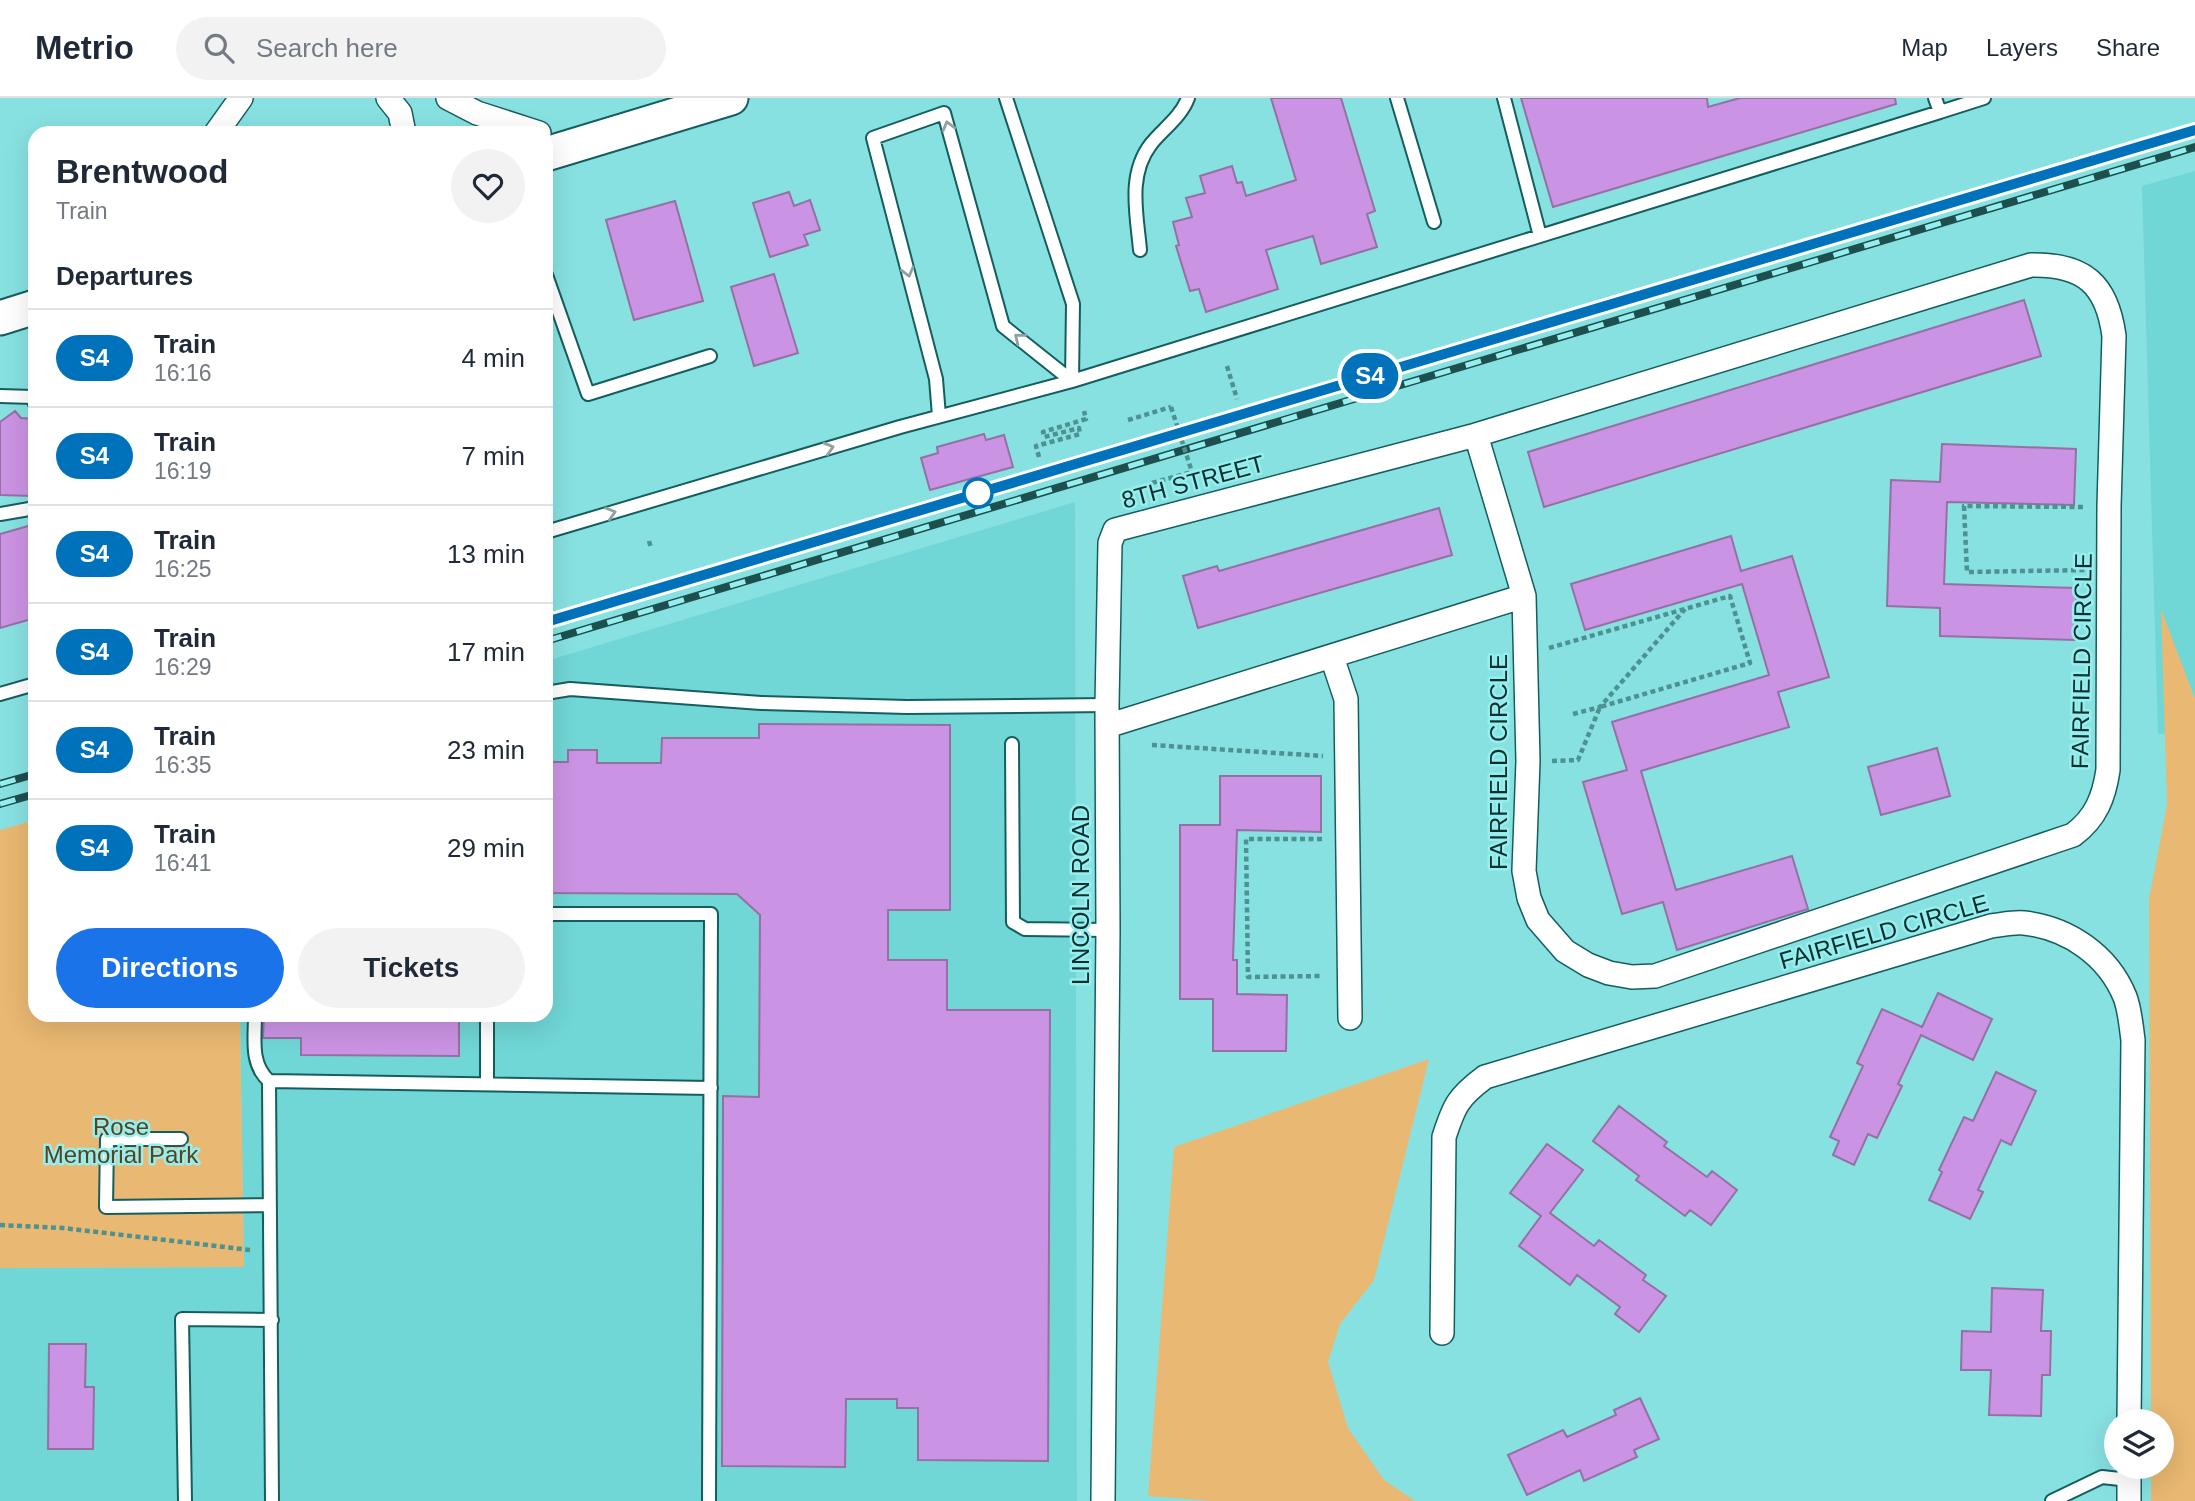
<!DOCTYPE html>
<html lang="en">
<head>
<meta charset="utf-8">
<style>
  :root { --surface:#fff; --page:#f2f2f3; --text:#1f2937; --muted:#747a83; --line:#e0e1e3; --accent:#1a73e8 }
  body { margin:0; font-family:Helvetica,sans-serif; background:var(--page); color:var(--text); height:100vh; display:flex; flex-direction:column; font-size:26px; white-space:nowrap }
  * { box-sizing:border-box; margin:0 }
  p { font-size:23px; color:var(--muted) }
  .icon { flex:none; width:38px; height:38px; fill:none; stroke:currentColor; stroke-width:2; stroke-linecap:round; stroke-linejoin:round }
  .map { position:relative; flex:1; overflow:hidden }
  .panel { position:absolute; left:28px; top:28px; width:525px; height:896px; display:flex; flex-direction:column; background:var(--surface); border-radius:21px; box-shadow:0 7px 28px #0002 }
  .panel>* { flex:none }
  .badge { padding:0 14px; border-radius:23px; font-size:24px; line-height:46px }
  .fabs { position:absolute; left:2104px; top:1311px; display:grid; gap:14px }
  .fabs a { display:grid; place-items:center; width:70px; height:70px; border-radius:50%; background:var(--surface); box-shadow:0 7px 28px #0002; font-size:35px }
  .map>.badge { position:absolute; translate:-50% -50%; box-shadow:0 0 0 4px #fff }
  h2 { padding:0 28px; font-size:26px; line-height:63px }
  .round { display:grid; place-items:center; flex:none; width:74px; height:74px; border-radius:37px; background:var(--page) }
  .head { display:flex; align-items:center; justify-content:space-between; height:119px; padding:0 28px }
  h1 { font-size:33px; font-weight:700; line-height:52px }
  .button { display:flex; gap:14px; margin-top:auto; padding:14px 28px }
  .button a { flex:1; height:80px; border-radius:42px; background:var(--accent); color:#fff; font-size:28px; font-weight:700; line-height:80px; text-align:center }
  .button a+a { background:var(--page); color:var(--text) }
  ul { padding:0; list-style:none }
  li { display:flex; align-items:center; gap:21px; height:98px; padding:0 28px; border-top:2px solid var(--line) }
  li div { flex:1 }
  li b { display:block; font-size:26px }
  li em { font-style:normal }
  li .badge { min-width:77px; font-weight:700; text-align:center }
  header { display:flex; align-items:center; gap:42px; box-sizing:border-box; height:98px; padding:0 35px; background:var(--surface); border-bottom:2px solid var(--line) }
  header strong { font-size:33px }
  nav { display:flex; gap:38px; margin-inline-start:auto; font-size:24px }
  .search { width:490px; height:63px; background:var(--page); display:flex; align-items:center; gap:18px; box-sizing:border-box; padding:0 24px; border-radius:38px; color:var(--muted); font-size:26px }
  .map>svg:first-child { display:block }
  .built { fill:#71d6d6 }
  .green { fill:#e9b872 }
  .building { fill:#cb93e3; stroke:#9470a3; stroke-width:2 }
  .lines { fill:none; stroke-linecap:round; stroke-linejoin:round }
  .lane-casing { stroke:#155e5f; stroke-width:16 }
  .street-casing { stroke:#155e5f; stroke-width:26 }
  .secondary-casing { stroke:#155e5f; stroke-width:37 }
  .path { stroke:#4e9191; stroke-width:4.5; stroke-dasharray:5 3.5; stroke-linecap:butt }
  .lane { stroke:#fff; stroke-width:12 }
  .street { stroke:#fff; stroke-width:23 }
  .secondary { stroke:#fff; stroke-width:33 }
  .rail-casing { stroke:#1e4f4f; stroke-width:8 }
  .rail { stroke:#96eeee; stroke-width:5; stroke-dasharray:16; stroke-linecap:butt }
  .path-bridge { stroke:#4e9191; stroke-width:4.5; stroke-dasharray:5 3.5; stroke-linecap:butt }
  .oneway { stroke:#8fa1a1 }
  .line-casing { stroke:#fff; stroke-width:16 }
  .line { stroke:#0072bc; stroke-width:10 }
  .stop-dot { fill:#fff; stroke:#0072bc; stroke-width:3.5 }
  .labels { text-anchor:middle; stroke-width:5; stroke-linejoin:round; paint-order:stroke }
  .street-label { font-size:24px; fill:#072f2f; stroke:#96eeee }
  .park-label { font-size:24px; fill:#5a411c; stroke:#96eeee }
</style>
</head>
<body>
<header>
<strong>Metrio</strong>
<div class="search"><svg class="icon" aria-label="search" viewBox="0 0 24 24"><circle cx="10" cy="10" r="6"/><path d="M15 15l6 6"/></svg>Search here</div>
<nav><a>Map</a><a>Layers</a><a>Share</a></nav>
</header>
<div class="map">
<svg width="2195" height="1403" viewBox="0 0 2195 1403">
  <rect width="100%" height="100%" fill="#88e1e1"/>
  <path class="built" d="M2195,73V636H2158L2142,88Z
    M1075,404L1077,1403H0V1170L244,1169L240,917H546V563Z"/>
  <path class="green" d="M2161,511L2195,601V1403H2151V1369L2161,1368V1323H2151L2149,801L2167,707Z
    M35,722V917H240L244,1169L0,1170V732Z
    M1429,961L1374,1182L1340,1226L1328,1264L1348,1330L1384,1382L1415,1403H1212L1148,1398L1174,1049Z"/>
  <path class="building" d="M1271,0H1341L1375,113L1367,116L1377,149L1321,166L1313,138L1266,152L1278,191L1206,214L1199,191L1190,193L1176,148L1179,147L1173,124L1192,119L1186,100L1205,95L1200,78L1232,68L1237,85L1242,84L1246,98L1296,82Z
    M1521,0H1707L1708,9L1740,0H1895L1896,6L1553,109Z
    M789,94L794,108L810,102L820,132L804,137L808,147L770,159L753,105Z
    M675,103L703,203L634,222L606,122Z
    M774,176L798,255L754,268L731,189Z
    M2024,202L2041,258L1544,409L1528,354Z
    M15,313L21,320L35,321L32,398L0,397V324Z
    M984,336L986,342L1004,337L1013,369L930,392L921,360L938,355L937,349Z
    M1942,346L2076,351L2074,407L1947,404L1944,486L2077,490L2075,542L1940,538V510L1887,508L1891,382L1940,384Z
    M1439,410L1452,457L1198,530L1183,478L1217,468L1219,473Z
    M35,426V520L0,530V436Z
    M1731,438L1741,473L1792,458L1829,579L1778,594L1789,629L1641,673L1676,792L1792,758L1808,811L1677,852L1663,804L1622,816L1583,684L1627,672L1612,624L1769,577L1742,486L1585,532L1571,486Z
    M759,626L950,627V812H888V862H947V912H1050L1048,1363L918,1362V1310H897V1301H846L845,1369L722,1368L723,998L759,999L760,817L737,796L546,795V664H568V652H597V665H661L662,640H759Z
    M1937,650L1950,698L1881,717L1868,669Z
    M1220,678H1321V734L1237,732L1233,862H1237V896L1287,897L1286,953H1213V901H1180V727H1220Z
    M1938,895L1992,921L1973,962L1921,937L1898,986L1902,988L1877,1040L1868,1036L1854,1067L1833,1057L1839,1043L1830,1039L1863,968L1857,965L1882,911L1922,929Z
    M264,917H459V958L301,957V940H263Z
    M1996,974L2036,993L2011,1047L2001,1042L1978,1092L1983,1094L1970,1121L1929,1102L1942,1074L1939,1072L1964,1019L1973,1023Z
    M1619,1008L1667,1044L1664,1048L1707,1079L1712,1073L1737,1092L1711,1127L1690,1112L1685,1118L1636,1082L1639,1078L1593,1043Z
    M1547,1046L1583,1072L1550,1115L1594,1148L1599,1142L1646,1177L1643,1182L1666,1198L1639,1234L1615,1216L1620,1209L1577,1177L1570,1187L1519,1148L1541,1118L1510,1095Z
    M1992,1190L2043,1192L2041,1233H2051L2050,1277H2042L2041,1318L1989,1317L1991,1272H1961L1962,1233L1991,1234Z
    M49,1246H86L85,1289H94L93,1351H48Z
    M1640,1300L1659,1341L1634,1352L1637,1359L1584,1383L1580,1372L1527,1397L1508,1357L1563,1332L1567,1339L1616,1317L1614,1312Z"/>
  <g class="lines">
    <defs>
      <path id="lane" d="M1006,0L1073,206L1072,283
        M1397,0L1434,124
        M1504,0L1540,138
        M1940,14L1984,0
        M1140,152C1137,117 1127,77 1151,46C1163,31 1181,19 1188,0
        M546,177L588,296L710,258
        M0,298L33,299L35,306
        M939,318L936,281L873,40L944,15L1003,228L1072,283
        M0,416L35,410
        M546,434L900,329L1072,283L1940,14L1935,0
        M546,595L570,591L761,605L907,609L1107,607
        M0,596L35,586
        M1012,646L1013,824L1025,831L1108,832
        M546,816H711L709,1403
        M255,917C255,941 250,966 269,983L711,990
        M269,983L272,1403
        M487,986V917
        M181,1041H107L106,1109L270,1107
        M185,1403L182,1221L272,1222
        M2052,1403L2102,1379L2129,1382"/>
      <path id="street" d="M388,0L400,15L404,35
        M448,0L477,15L539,35
        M216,35L241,0
        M2031,167C2084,166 2107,186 2114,238L2109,408L2108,672C2104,699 2096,720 2073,737L1655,878L1632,879L1609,875L1588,867L1565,853L1538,822L1529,800L1524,773L1528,663L1524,498L1476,337Z
        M1332,559L1346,601L1350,920
        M1107,628L1524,498
        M1442,1235L1444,1039C1454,1008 1458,999 1485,979L1991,828C2001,827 2013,824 2024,825C2068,830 2108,857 2125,899C2130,912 2131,928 2133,942L2129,1323
        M1103,1403L1108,832L1107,607L1110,445L1115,432L1476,337
        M2129,1403V1368"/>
      <path id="secondary" d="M546,56L731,0
        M0,220L35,209"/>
    </defs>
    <use href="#lane" class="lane-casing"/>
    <use href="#street" class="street-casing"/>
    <use href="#secondary" class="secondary-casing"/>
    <path class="path" d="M1227,268L1237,301
      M1128,322L1171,309
      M1039,359L1036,348L1080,336L1079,330L1044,339L1043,334L1086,321L1084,313
      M1152,385L1192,374
      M2083,409L1964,408L1967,474L2085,472
      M649,443L651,450
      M1549,550L1730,498L1750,565L1600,609L1578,662L1552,663
      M1573,616L1600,609L1685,511
      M1152,647L1323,658
      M1322,741H1246L1248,879L1323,878
      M0,1127L63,1130L250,1152"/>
    <use href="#lane" class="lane"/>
    <use href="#street" class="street"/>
    <use href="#secondary" class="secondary"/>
    <defs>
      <path id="rail" d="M546,523L2195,32
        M546,543L2195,49
        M0,686L35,676
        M0,706L35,696"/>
    </defs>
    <use href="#rail" class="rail-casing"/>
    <use href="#rail" class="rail"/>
    <path class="path-bridge" d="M1171,309L1192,374"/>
  </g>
  <defs><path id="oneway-chevron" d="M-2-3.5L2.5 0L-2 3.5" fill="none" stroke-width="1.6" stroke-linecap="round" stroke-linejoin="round" transform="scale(1.75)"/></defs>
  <g class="oneway">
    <use href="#oneway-chevron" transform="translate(948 28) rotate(-105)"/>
    <use href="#oneway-chevron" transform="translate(908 174) rotate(75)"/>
    <use href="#oneway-chevron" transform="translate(1019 240) rotate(-141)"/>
    <use href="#oneway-chevron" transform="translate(829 350) rotate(-17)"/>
    <use href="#oneway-chevron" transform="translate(611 415) rotate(-17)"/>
  </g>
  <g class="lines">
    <defs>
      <path id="line" d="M546,524L2195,32"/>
    </defs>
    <use href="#line" class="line-casing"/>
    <use href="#line" class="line"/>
  </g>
  <circle class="stop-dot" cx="978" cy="395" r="14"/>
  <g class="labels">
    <g class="street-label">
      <text transform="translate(1193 384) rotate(-15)" y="8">8TH STREET</text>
      <text transform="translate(2082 563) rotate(-89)" y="8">FAIRFIELD CIRCLE</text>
      <text transform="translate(1499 664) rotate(-90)" y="8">FAIRFIELD CIRCLE</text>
      <text transform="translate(1081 797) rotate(-90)" y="8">LINCOLN ROAD</text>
      <text transform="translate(1884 834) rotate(-16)" y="8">FAIRFIELD CIRCLE</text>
    </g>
    <g class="park-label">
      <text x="121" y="1037">Rose<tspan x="121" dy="28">Memorial Park</tspan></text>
    </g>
  </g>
</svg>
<div class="fabs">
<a><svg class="icon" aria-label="layers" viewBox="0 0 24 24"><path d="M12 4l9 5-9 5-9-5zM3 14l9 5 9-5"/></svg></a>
</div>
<b class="badge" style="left:1370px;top:278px;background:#0072bc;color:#fff">S4</b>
<section class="panel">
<div class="head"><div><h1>Brentwood</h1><p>Train</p></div><a class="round"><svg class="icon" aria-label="heart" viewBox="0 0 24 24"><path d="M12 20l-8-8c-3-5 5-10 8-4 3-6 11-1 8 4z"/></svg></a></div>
<h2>Departures</h2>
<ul>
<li><span class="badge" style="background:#0072bc;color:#fff">S4</span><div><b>Train</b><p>16:16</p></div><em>4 min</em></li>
<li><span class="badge" style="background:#0072bc;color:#fff">S4</span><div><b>Train</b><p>16:19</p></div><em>7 min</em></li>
<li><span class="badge" style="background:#0072bc;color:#fff">S4</span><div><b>Train</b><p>16:25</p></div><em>13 min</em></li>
<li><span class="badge" style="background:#0072bc;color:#fff">S4</span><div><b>Train</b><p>16:29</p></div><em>17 min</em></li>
<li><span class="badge" style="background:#0072bc;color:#fff">S4</span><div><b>Train</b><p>16:35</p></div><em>23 min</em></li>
<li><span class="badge" style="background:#0072bc;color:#fff">S4</span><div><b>Train</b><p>16:41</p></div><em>29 min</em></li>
</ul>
<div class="button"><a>Directions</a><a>Tickets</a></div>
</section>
</div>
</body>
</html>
